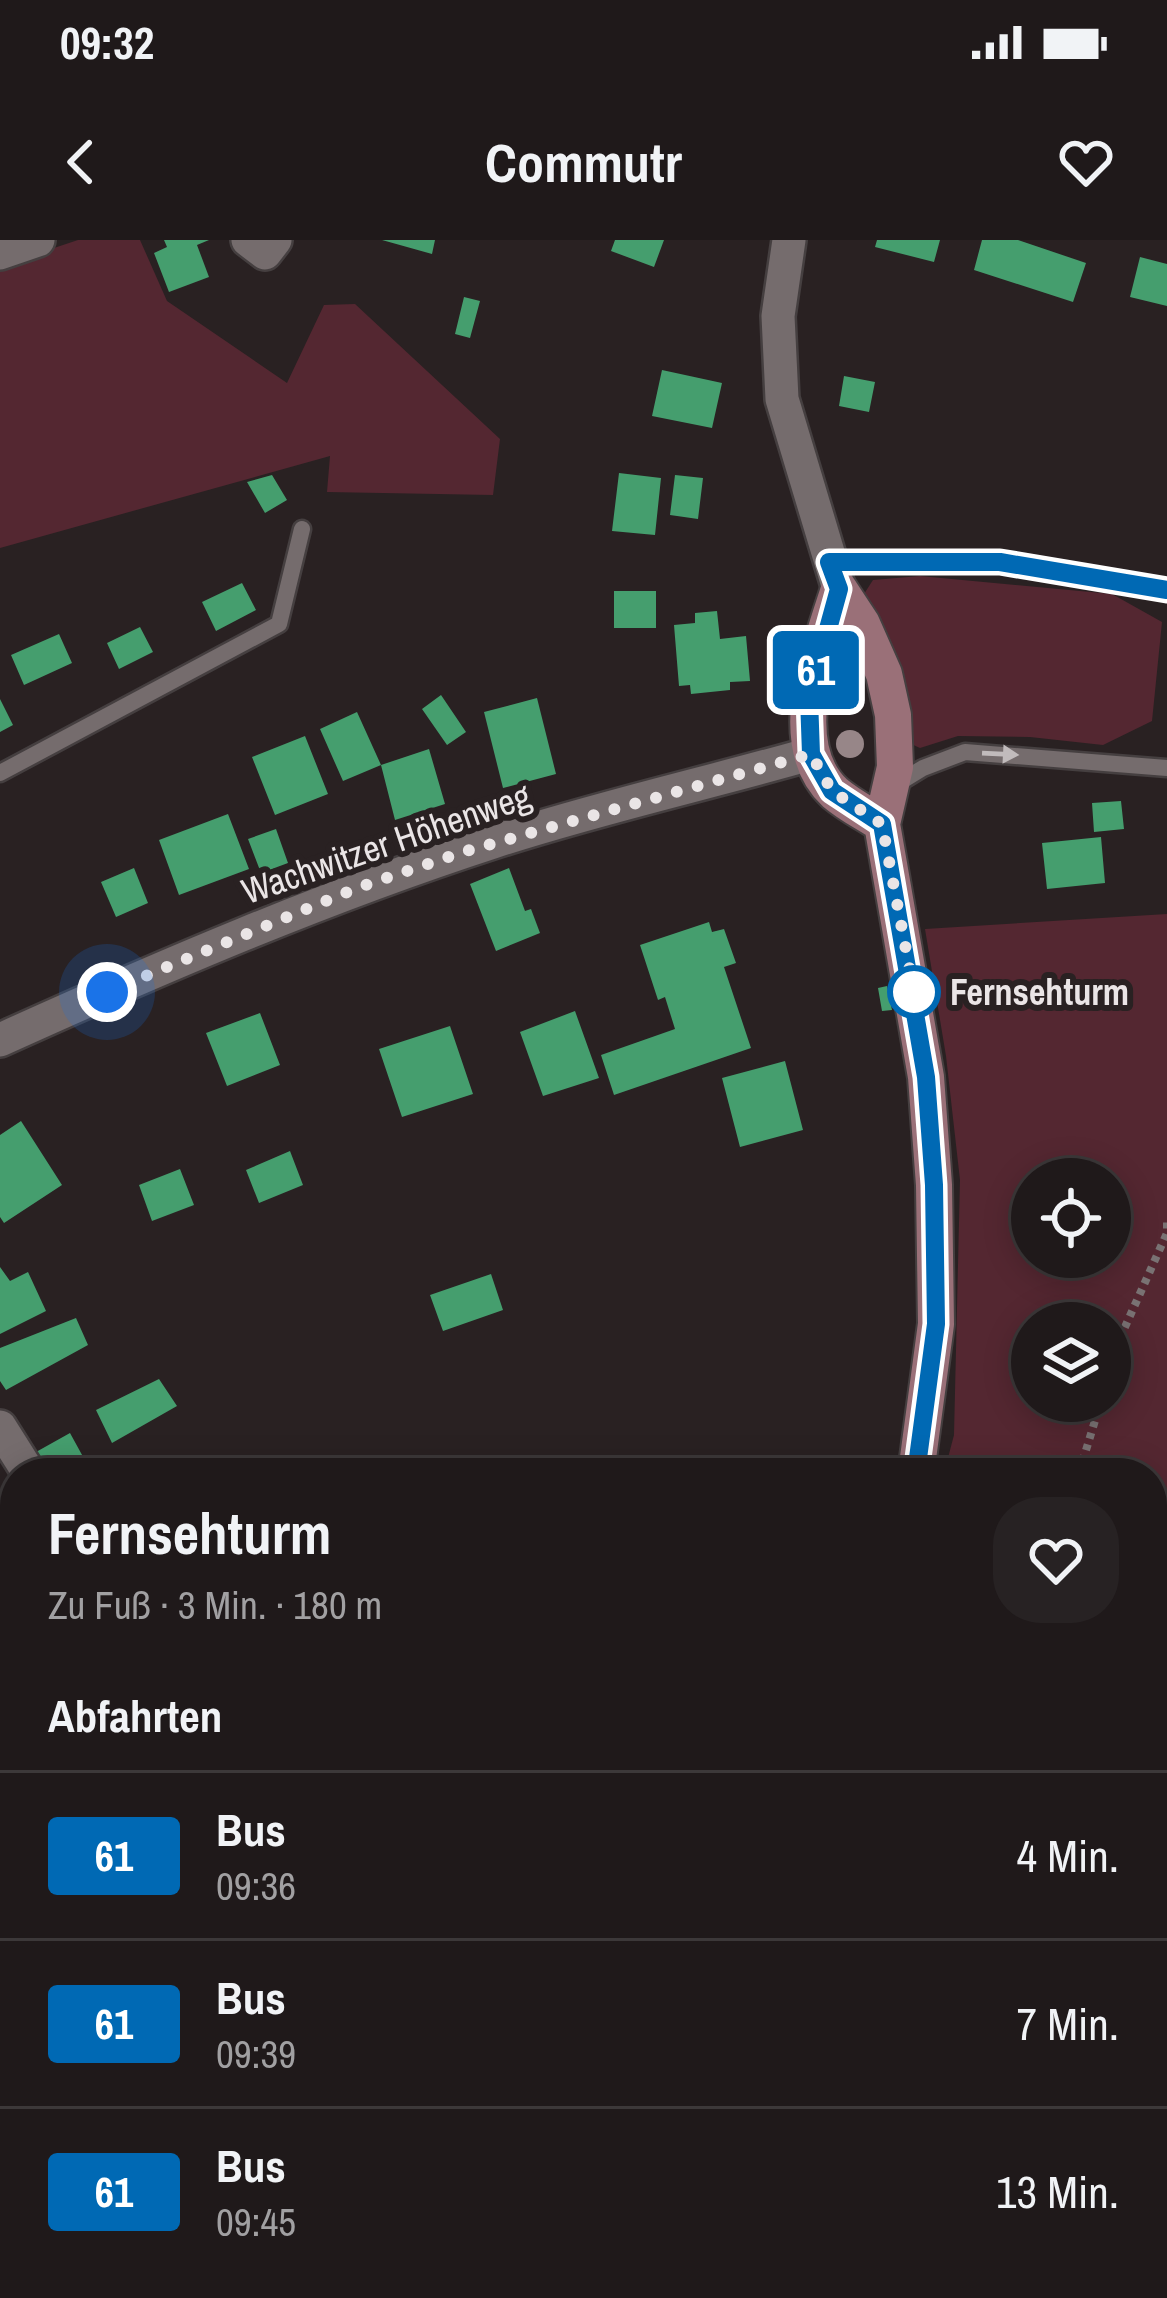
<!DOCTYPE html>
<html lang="de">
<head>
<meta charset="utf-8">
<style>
  :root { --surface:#1f191a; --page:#272223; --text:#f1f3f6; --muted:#a1a0a2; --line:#3c3839 }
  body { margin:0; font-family:"Archivo Narrow",sans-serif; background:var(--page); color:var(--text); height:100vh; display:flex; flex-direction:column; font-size:45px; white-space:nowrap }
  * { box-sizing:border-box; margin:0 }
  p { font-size:39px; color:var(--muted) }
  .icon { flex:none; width:66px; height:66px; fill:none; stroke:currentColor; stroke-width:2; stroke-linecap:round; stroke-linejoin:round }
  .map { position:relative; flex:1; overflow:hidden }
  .side { position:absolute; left:0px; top:1218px; width:1167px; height:840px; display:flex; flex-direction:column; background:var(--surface); border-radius:48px 48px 0 0; box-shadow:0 6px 30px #0003,0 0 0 3px var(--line) }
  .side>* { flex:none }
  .badge { padding:0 24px; border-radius:9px; font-size:42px; line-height:78px }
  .buttons { position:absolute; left:1011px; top:918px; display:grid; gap:24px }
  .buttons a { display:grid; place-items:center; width:120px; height:120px; border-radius:50%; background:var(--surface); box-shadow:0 6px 30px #0003,0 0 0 3px var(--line); font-size:60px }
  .you { position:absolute; width:60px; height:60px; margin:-30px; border:9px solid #fff; border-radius:50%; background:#1a73e8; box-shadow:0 0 0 18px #1a73e833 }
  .map>.badge { position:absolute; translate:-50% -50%; box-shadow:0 0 0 6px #fff }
  h2 { padding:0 48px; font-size:45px; line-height:108px }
  .round { display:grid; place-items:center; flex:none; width:126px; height:126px; border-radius:48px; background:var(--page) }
  .overview { display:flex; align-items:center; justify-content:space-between; height:204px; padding:0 48px }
  h1 { font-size:57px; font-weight:700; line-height:90px }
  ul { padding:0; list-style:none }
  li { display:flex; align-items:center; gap:36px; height:168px; padding:0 48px; border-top:3px solid var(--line) }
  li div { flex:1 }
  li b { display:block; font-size:45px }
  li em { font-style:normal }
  li .badge { min-width:132px; font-weight:700; text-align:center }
  .status { display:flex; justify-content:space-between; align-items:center; height:84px; padding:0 60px; background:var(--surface); direction:ltr }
  .status svg { height:33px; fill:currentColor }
  header { display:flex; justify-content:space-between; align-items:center; height:156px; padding:0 48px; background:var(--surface); font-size:54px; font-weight:700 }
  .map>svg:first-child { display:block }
  .green { fill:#542731; fill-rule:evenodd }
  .building { fill:#459e6e }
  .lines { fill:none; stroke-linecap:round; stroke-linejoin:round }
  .lane-casing { stroke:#453f40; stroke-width:21 }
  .street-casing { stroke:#453f40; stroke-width:38 }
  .secondary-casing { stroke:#453f40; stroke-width:40 }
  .path { stroke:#797273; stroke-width:8; stroke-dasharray:6 6; stroke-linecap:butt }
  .lane { stroke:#756c6d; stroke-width:16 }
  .street { stroke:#756c6d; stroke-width:33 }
  .secondary { stroke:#9a7078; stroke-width:36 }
  .tree { fill:#978688 }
  .oneway { fill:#c1bbbc }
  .line-casing { stroke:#fff; stroke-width:27 }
  .line { stroke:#0069b4; stroke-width:18 }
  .walk { stroke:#eae5e6; stroke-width:12; stroke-dasharray:0 21.6 }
  .stop-dot { fill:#fff; stroke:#0069b4; stroke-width:6 }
  .labels { text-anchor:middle; stroke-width:12; stroke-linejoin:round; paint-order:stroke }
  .street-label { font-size:36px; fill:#eae5e6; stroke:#292122 }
  .stop-label { font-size:36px; font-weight:bold; fill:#eae5e6; stroke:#292122; text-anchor:start }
</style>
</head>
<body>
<div class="status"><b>09:32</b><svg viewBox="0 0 49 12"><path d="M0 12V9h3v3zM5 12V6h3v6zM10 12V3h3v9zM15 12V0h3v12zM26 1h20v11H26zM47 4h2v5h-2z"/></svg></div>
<header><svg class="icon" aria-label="back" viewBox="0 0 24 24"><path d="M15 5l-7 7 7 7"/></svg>Commutr<svg class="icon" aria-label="heart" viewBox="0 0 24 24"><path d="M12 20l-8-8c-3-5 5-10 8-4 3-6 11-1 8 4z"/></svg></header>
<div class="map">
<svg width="1167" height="2058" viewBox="0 0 1167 2058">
  <rect width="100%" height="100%" fill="#292122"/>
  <path class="green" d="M78,0H140L167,61L287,143L324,65L355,64L500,199L493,255L327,252L330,216L0,308V26Z
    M920,336L1112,354L1162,382L1152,481L1103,505L1030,497L958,496L920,508L909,503L864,354L873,340Z
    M1167,674V1460L1152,1457V1233H944L954,1195L960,940L946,816L925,689ZM1032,939H1110V1017H1032ZM1032,1083H1110V1161H1032Z
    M828,2043H984L985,2058H830Z"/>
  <path class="building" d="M164,0H209L197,5L209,37L169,52L154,13L167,7Z
    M382,0H435L432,14Z
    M615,0H664L654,27L611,11Z
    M877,0H940L934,22L875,7Z
    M982,0H1018L1086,23L1073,62L974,30Z
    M1140,17L1167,24V66L1130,57Z
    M464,57L480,61L470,98L455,94Z
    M662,130L722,143L712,188L652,176Z
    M844,136L875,142L869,172L839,166Z
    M619,233L661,238L655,295L612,291Z
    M272,235L287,260L265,273L247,242Z
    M675,235L703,238L698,279L670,275Z
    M242,343L256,370L216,391L202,362Z
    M614,351H656V388H614Z
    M717,371L720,399L746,396L750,441L730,442V450L691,454L690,445L679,446L674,385L695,383V373Z
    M140,387L153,412L119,429L107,403Z
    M59,394L72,423L24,445L11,415Z
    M441,455L466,492L447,505L422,469Z
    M537,458L556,534L503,548L484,472Z
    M0,459L13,485L0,492Z
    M357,472L381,525L343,541L320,489Z
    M305,496L328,554L275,575L252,517Z
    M429,509L445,564L395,580L381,525Z
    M1121,561L1124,589L1094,592L1092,563Z
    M228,574L249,629L179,655L159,600Z
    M276,589L288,623L261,633L248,599Z
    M1101,597L1105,643L1047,649L1042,603Z
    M134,628L148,663L116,677L101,642Z
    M509,628L525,671L531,669L540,693L496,711L470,644Z
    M709,682L712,692L724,689L736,723L724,727L751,808L614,855L601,815L675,789L665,757L658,760L640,705Z
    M887,746L892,770L882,771L878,748Z
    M575,771L599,838L543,856L520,792Z
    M260,773L280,825L227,846L206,793Z
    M450,786L473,854L402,877L379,809Z
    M785,821L803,890L740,907L722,838Z
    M21,881L62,945L4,983L0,977V895Z
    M290,911L303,945L259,963L246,930Z
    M180,929L194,965L152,981L139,945Z
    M0,1027L10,1041L28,1032L46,1071L0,1094Z
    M491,1034L503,1070L443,1091L430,1055Z
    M76,1078L88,1105L6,1150L0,1141V1108Z
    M159,1139L177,1166L112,1203L96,1170Z
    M70,1193L87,1224L71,1233H48L36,1212Z
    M15,1329V1386L0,1363V1339Z
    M15,1511V1580L0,1557V1521Z
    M15,1659V1690L0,1669Z
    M7,1727L15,1742V1792L0,1800V1730Z
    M0,1969L11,1991L0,1997Z"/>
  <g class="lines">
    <defs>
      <path id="lane" d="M829,322H1001L1167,350
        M0,533L279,384L302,289
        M892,547L923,528L965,512L1167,528"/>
      <path id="street" d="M248,0L265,13L275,0
        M789,0L778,76L782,159L839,349
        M0,13L38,0
        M0,800C161,727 324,657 493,602C597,568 705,544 810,514
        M0,1187L29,1233
        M0,1442L15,1432
        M1152,1631L1167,1635
        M0,1828L15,1821
        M984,2043L985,2058"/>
      <path id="secondary" d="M839,349L862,384L884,434L893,475L895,527L882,584L926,837L934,945L936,1084L916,1233
        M839,349C821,406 782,504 835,553C849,565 867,574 882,584
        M82,2058L116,2043"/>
    </defs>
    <use href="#lane" class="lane-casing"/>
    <use href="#street" class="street-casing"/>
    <use href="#secondary" class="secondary-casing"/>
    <path class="path" d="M1110,1133L1121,1096L1167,993V981
      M1079,1233L1101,1161"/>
    <use href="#lane" class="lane"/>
    <use href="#street" class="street"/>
    <use href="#secondary" class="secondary"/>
  </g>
  <circle class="tree" cx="850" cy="504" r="14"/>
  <defs><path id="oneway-solid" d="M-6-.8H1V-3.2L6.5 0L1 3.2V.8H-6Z" transform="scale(3)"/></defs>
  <use class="oneway" href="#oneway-solid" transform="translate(1000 514) rotate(3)"/>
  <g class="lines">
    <defs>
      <path id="line" d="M916,1233L936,1084L934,945L926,837L882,584L832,551L811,514L809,458L839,349L829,322H1000L1167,350"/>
    </defs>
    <use href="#line" class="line-casing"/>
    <use href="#line" class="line"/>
    <path class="walk" d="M107,752L357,648L463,612L811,514L832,551L882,584L914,752"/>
  </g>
  <circle class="stop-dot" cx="914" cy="752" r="24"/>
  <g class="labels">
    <g class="street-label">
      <text transform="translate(386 603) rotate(-19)" y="13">Wachwitzer Höhenweg</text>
    </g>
    <g class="stop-label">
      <text x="950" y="765">Fernsehturm</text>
    </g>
  </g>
</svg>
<div class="buttons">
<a><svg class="icon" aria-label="locate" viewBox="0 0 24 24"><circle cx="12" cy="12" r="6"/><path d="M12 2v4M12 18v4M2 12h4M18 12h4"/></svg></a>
<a><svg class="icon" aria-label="layers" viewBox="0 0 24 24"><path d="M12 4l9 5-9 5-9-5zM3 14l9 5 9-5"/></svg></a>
</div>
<div class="you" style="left:107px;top:752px"></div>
<b class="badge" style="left:816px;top:430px;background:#0069b4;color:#fff">61</b>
<section class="side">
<div class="overview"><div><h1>Fernsehturm</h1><p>Zu Fuß · 3 Min. · 180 m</p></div><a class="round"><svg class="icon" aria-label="heart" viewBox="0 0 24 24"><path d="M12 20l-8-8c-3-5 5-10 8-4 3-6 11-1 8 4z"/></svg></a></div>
<h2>Abfahrten</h2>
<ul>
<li><span class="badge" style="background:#0069b4;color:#fff">61</span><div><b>Bus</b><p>09:36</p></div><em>4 Min.</em></li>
<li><span class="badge" style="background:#0069b4;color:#fff">61</span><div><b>Bus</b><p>09:39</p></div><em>7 Min.</em></li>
<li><span class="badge" style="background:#0069b4;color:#fff">61</span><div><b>Bus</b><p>09:45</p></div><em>13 Min.</em></li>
</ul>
</section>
</div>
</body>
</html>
